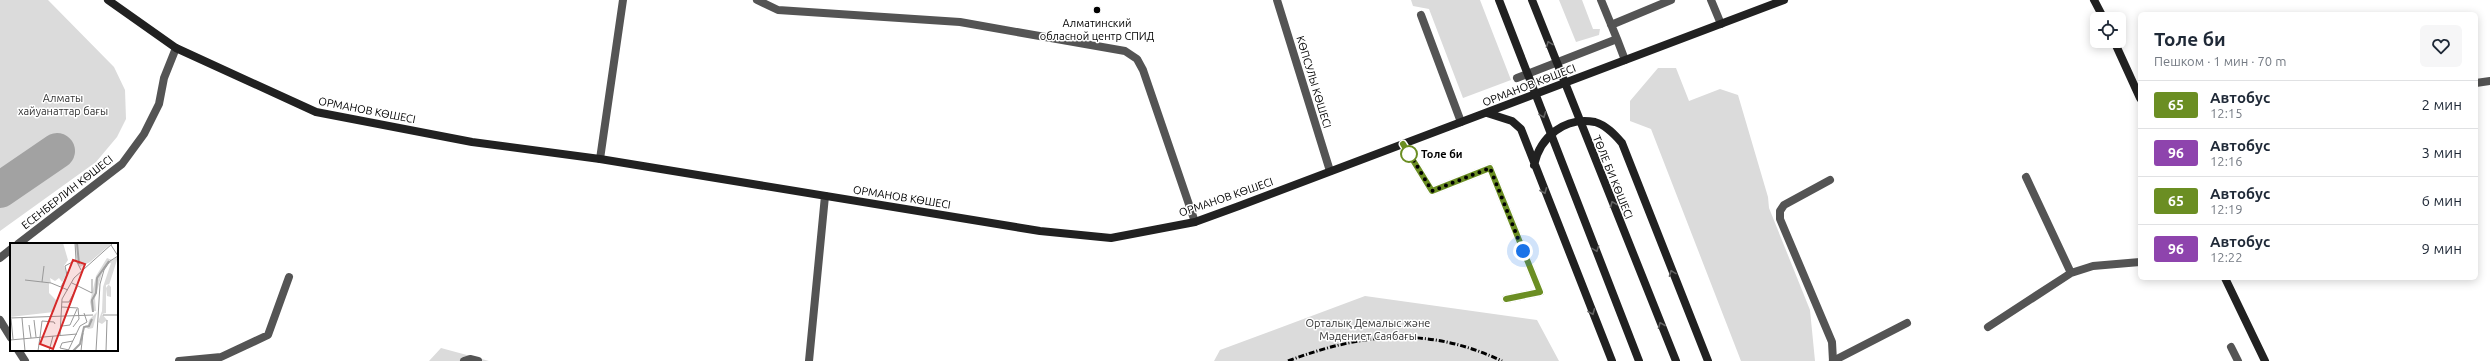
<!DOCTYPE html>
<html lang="ru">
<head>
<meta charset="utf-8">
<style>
  :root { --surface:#fff; --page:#f6f6f7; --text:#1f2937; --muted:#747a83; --line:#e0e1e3 }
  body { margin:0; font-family:Ubuntu,sans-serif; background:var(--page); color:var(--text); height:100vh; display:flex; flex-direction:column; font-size:15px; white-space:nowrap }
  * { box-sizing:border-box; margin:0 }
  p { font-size:13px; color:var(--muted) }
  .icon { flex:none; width:22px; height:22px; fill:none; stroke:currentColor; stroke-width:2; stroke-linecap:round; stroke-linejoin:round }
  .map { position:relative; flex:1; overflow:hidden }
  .side { position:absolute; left:2138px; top:12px; width:340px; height:268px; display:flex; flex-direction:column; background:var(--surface); border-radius:6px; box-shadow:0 2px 10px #0003 }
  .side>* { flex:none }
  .badge { padding:0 8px; border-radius:3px; font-size:14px; line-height:26px }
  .tools { position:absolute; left:2090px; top:12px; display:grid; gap:8px }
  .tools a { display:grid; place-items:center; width:36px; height:36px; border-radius:6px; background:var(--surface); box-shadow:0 2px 10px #0003; font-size:20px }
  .you { position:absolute; width:20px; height:20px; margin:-10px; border:3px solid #fff; border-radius:50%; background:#1a73e8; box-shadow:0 0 0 6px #1a73e833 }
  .map>.badge { position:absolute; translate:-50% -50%; box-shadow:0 0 0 2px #fff }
  .round { display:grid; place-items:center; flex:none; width:42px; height:42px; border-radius:6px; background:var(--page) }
  .head { display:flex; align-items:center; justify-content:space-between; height:68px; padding:0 16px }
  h1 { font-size:19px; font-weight:700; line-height:30px }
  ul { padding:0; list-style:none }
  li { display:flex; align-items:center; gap:12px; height:48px; padding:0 16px; border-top:1px solid var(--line) }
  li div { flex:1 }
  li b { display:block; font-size:15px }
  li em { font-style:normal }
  li .badge { min-width:44px; font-weight:700; text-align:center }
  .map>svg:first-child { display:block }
  .green { fill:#dbdbdb }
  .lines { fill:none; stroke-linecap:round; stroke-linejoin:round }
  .river { stroke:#a2a2a2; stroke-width:36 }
  .lane { stroke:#545454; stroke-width:8 }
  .street { stroke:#545454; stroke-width:8 }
  .secondary { stroke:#212121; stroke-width:8 }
  .rail { stroke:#000; stroke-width:3; stroke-dasharray:6 2 1 2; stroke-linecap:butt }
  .secondary-bridge { stroke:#212121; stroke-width:8 }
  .oneway { stroke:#646464 }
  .line-casing { stroke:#fff; stroke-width:9 }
  .line { stroke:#6b8e23; stroke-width:6 }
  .walk { stroke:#000; stroke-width:4; stroke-dasharray:0 7.2 }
  .poi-dot { fill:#000; stroke:#fff; stroke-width:1.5 }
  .stop-dot { fill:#fff; stroke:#6b8e23; stroke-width:2 }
  .labels { text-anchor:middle; stroke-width:3; stroke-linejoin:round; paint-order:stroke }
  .poi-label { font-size:11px; fill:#000; stroke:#fff }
  .street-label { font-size:11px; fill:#000; stroke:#fff }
  .park-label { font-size:11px; fill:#323232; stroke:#fff }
  .stop-label { font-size:11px; font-weight:bold; fill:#000; stroke:#fff; text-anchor:start }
  .inset-river { fill:none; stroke:#a2a2a2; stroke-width:2 }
  .inset-road { fill:none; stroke:#999; stroke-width:1 }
  .view { fill:#d62828; fill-opacity:0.15; stroke:#d62828; stroke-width:2 }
  .inset-edge { fill:none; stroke:#000; stroke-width:2 }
</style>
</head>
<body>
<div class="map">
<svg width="2490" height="361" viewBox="0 0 2490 361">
  <rect width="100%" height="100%" fill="#fff"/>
  <path class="green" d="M0,0H48L114,67L125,90L126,119L117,137L96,162L0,231Z
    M1411,0H1480L1511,80L1463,98L1429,9L1413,6Z
    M1559,0H1582L1593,29H1600L1599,35L1576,42Z
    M1658,68H1676L1689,101L1720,89L1738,95L1768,197L1769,208L1810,310L1815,361H1741L1651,129L1630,121V101Z
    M1365,296L1537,320L1559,361H1214L1220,350Z
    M441,348L489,361H429Z"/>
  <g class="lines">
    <path class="river" d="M0,190L57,151"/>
    <path class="lane" d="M1601,0L1617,39
      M1711,0L1721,24
      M1421,15L1461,122
      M1611,25L1671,0
      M1517,78L1617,39L1625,60
      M1403,144L1432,191L1490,168L1540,292L1506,299
      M2026,177L2071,273
      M1988,327L2071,273L2093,266L2140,262
      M2231,347L2238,361
      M1833,361L1907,323"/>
    <path class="street" d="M757,0L778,10L960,22L1125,51L1137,59L1143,70L1195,222
      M1277,0L1330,171
      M2476,83L2490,81
      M600,159L623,0
      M1830,180L1784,205L1780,211V219L1832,342L1833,361
      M18,244L122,164L144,134L159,104L164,78L176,48
      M0,258L11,249
      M0,320L11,338
      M18,350L25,361
      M179,361L221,357L268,335L289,277
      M464,361L470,359L478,361
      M809,361L825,196"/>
    <path class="secondary" d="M108,0L176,48L316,112L472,142L600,159L1040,231L1111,238L1195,222L1239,206L1784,0
      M2094,0L2104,19
      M2114,41L2140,98
      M1487,113L1512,121L1521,129L1612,361
      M1534,165C1540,137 1565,116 1595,122C1606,125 1615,135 1622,143L1708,361
      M2225,278L2265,361"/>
    <path class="rail" d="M1288,361C1362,333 1428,326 1502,361"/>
    <path class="secondary-bridge" d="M1499,0L1639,361
      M1532,0L1676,361"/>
  </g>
  <defs><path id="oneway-chevron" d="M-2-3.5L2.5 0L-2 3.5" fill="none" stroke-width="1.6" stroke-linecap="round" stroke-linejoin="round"/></defs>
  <g class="oneway">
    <use href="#oneway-chevron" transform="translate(1549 44) rotate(-111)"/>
    <use href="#oneway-chevron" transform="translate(1543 115) rotate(69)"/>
    <use href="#oneway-chevron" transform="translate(1544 191) rotate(68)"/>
    <use href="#oneway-chevron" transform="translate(1613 204) rotate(-112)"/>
    <use href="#oneway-chevron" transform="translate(1596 249) rotate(69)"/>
    <use href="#oneway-chevron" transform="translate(1672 273) rotate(-111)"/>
    <use href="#oneway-chevron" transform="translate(1592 312) rotate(68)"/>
    <use href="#oneway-chevron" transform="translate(1661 325) rotate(-112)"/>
  </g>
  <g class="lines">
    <defs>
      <path id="line" d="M1403,144L1432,191L1490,168L1540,292L1506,299"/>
    </defs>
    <use href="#line" class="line-casing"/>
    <use href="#line" class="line"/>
    <path class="walk" d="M1409,154L1408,151L1432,191L1490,168L1523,251"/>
  </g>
  <circle class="poi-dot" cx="1097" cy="10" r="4"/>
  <circle class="stop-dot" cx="1409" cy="154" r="8"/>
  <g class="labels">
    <g class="poi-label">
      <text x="1097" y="27">Алматинский<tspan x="1097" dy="13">обласной центр СПИД</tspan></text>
    </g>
    <g class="street-label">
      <text transform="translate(1314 82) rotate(73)" y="4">КӨПСУЛЫ КӨШЕСІ</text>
      <text transform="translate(1529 85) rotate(-21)" y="4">ОРМАНОВ КӨШЕСІ</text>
      <text transform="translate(367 110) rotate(11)" y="4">ОРМАНОВ КӨШЕСІ</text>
      <text transform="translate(1613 177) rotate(68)" y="4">ТӨЛЕ БИ КӨШЕСІ</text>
      <text transform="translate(67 192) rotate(-38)" y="4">ЕСЕНБЕРЛИН КӨШЕСІ</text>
      <text transform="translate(902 197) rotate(9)" y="4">ОРМАНОВ КӨШЕСІ</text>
      <text transform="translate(1226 197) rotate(-19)" y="4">ОРМАНОВ КӨШЕСІ</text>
    </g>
    <g class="park-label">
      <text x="63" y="102">Алматы<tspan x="63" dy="13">хайуанаттар бағы</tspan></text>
      <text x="1368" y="327">Орталық Демалыс және<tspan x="1368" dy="13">Мәдениет Саябағы</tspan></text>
    </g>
    <g class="stop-label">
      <text x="1421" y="158">Толе би</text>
    </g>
  </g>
  <g transform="translate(10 243)">
    <rect width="108" height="108" fill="#fff"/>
    <path d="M0,0H53L58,17L54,23L57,32L52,39L49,35L45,38L40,35L41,40H39V50L47,58L44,69L0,74ZM65,0H102L80,19L70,24L66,14ZM108,14L99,42L101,44V54L97,53L96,45L99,41L96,42V70L92,71L97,77L92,81L88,79L92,68L93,44L101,20L97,21L92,30L85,55L86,68H82L80,59L86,33L97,15L102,17ZM87,69L83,85L78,86L75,82L78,83L79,77Z" fill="#dbdbdb"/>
    <path class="inset-river" d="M67,0L69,21M83,69L82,57L86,50L87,35L99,18M63,108L70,101L74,84L79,83L82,76"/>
    <path class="inset-road" d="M65,0L66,17L71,27M101,2L108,13M15,37L41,40L58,47M32,39L34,23M62,40L82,50V36M51,44L57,32L55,23L66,17M52,59H59L67,44M52,64L68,65L69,76L63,84M93,72H108M0,75L83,72M12,75L15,108M1,76L3,96M24,77L26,94M19,82L21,95M52,83L60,82L67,66M50,92L52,56L64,35L103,0M30,94L32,78L44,79L45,81M0,97L67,91M59,107L50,105L52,100L63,98M28,108L30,94M39,108L43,93M58,108L70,83L77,79L74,70M71,108L73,90M86,108L90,41L94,27L100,18L108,13M96,108L97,77"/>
    <path class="view" d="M63,17L75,21L43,106L30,101Z"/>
    <rect width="108" height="108" class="inset-edge"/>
  </g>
</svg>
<div class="tools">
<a><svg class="icon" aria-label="locate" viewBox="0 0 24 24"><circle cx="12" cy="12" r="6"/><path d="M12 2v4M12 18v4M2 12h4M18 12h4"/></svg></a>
</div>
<div class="you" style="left:1523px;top:251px"></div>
<section class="side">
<div class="head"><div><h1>Толе би</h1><p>Пешком · 1 мин · 70 m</p></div><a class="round"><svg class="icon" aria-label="heart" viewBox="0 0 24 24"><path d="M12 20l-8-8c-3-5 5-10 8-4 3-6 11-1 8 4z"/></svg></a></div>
<ul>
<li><span class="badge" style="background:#6b8e23;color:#fff">65</span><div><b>Автобус</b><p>12:15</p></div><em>2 мин</em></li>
<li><span class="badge" style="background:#8e44ad;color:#fff">96</span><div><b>Автобус</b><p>12:16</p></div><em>3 мин</em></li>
<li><span class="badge" style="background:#6b8e23;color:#fff">65</span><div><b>Автобус</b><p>12:19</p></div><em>6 мин</em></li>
<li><span class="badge" style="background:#8e44ad;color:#fff">96</span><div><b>Автобус</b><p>12:22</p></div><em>9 мин</em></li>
</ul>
</section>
</div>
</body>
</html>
